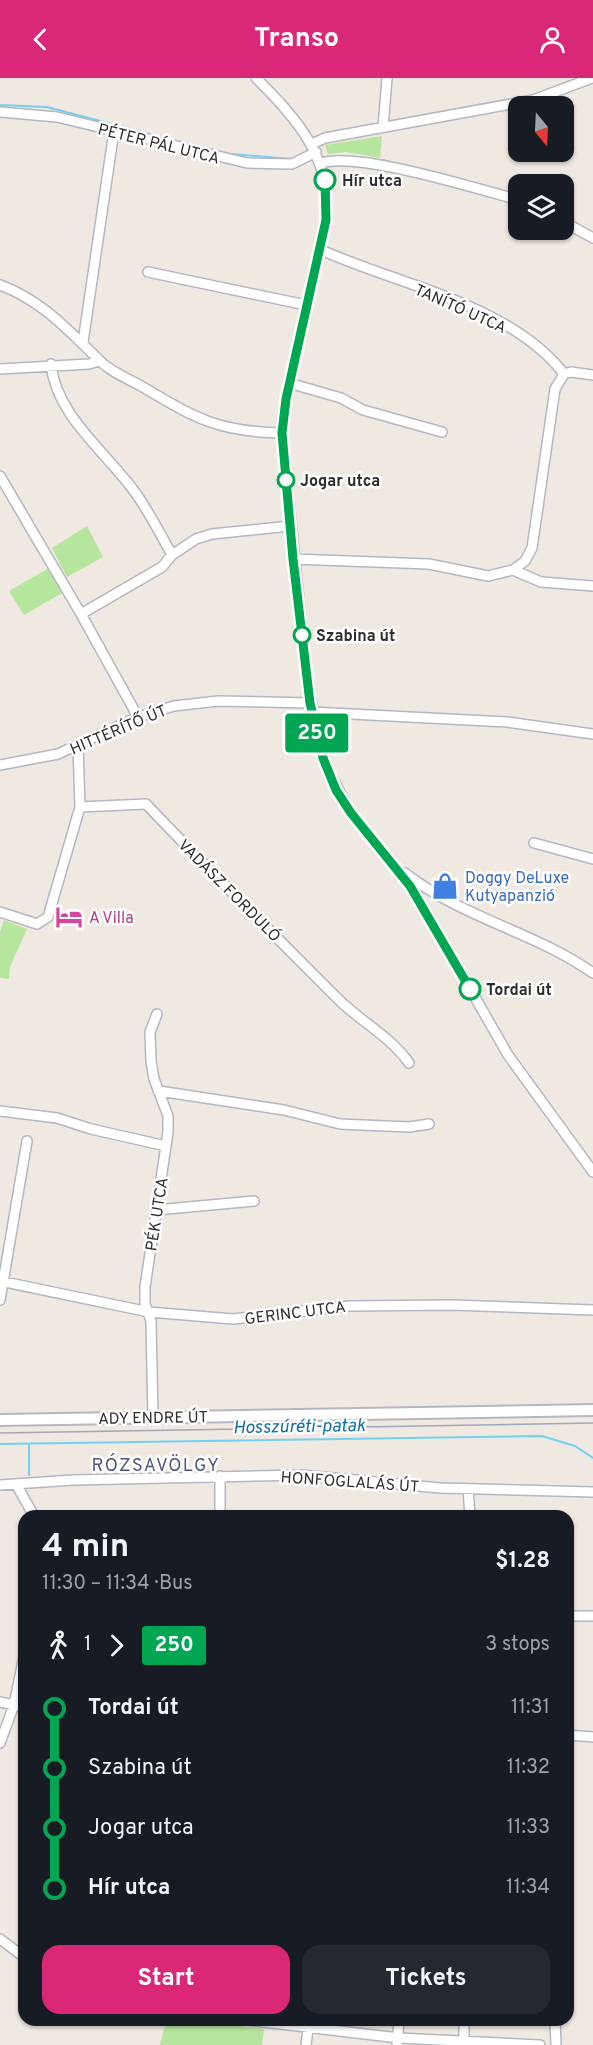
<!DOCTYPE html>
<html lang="en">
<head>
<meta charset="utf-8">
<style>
  :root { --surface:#171b24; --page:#242831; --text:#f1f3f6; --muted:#9ea1a6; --accent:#db2777 }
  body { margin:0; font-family:Overpass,sans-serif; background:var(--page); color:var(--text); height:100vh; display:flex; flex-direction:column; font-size:22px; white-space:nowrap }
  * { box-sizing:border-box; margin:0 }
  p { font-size:20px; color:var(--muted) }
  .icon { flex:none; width:33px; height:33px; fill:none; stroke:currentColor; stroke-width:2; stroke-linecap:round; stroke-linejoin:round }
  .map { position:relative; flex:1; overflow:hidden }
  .details { position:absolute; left:18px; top:1432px; width:556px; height:516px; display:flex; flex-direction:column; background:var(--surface); border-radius:18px; box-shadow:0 2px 4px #0004 }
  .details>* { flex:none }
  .badge { padding:0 12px; border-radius:4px; font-size:21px; line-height:39px }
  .needle { width:39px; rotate:162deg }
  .controls { position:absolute; left:508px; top:18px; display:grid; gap:12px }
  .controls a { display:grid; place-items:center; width:66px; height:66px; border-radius:12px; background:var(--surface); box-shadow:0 2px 4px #0004; font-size:30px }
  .map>.badge { position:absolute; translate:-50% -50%; box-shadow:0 0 0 3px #fff }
  .legs { display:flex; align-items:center; gap:9px; height:66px; padding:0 24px; font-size:20px }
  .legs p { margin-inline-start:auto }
  .head { display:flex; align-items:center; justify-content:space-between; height:102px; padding:0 24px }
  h1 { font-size:33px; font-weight:700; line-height:45px }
  .primary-button { display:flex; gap:12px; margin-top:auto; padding:12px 24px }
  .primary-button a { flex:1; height:69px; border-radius:18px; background:var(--accent); color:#fff; font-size:24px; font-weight:700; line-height:69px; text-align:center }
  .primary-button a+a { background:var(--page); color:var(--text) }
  ul { padding:0 24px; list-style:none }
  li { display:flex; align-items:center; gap:21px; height:60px; font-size:22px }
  li i { display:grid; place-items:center; width:9px; height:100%; margin:0 8px; background:currentColor }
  li i::after { content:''; width:15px; height:15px; margin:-8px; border:4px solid; border-radius:50%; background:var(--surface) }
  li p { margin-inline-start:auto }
  li:first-child i { background:linear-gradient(#0000 50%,currentColor 0) }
  li:last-child i { background:linear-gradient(currentColor 50%,#0000 0) }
  header { display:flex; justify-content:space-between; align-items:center; height:78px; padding:0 24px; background:var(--accent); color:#fff; font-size:27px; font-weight:700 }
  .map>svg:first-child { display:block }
  .green { fill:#b6e59e }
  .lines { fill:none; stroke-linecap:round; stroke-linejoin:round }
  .stream { stroke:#75cff0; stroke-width:2 }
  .minor-casing { stroke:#b4b7c1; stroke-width:12 }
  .tertiary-casing { stroke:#b4b7c1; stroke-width:14 }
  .minor { stroke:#fff; stroke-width:9 }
  .tertiary { stroke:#fff; stroke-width:10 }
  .tram { stroke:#a3a6b8; stroke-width:1.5 }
  .line-1-casing { stroke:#fff; stroke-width:14 }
  .line-1 { stroke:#00a651; stroke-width:9 }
  .stop-1-dot { fill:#fff; stroke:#00a651; stroke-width:3 }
  .labels { text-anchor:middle; stroke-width:5; stroke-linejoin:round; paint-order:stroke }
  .street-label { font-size:16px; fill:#2e2e2e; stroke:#fff }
  .stop-label { font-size:16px; font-weight:bold; fill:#2e2e2e; stroke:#fff; text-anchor:start }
  .shop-label { font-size:16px; fill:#366cbe; stroke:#fff; text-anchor:start }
  .hotel-label { font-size:16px; fill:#b23c85; stroke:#fff; text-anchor:start }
  .water-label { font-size:18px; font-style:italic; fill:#0d6fa3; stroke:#fff }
  .neighbourhood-label { font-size:18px; letter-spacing:1.5px; fill:#4d5680; stroke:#fff }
</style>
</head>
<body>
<header><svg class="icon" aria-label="back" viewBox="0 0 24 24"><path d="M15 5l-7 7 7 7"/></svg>Transo<svg class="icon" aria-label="person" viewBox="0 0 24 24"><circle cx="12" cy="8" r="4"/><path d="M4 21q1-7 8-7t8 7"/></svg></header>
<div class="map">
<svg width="593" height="1967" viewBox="0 0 593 1967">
  <rect width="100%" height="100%" fill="#efe9e1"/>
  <path class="green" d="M382,58L380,80L346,74L328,76L325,67Z
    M87,448L103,479L67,499L52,470Z
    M49,490L62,515L24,537L9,513Z
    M4,842L27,851L10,889L9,901L0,900V854Z
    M166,1943H200L264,1951L262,1967H160Z"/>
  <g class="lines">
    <path class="stream" d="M0,27L47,29L195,68
      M230,76L293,81
      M383,82L397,86
      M0,1366L542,1358L575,1368L593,1380
      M29,1397V1367"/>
    <defs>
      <path id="minor" d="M256,0C296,40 334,81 325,142L283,336L282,355L308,610L327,690L351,735L416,816L508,977L593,1094
        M0,34L57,39L247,85L292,86L316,74
        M383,49L387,0
        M312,66L325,60L533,22L592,0
        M321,85C357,73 478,111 519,122
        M564,144L593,160
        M319,171C395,206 511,226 564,296
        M148,194L306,227
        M0,207C41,222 67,251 98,281C109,293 127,300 141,308C195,340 218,354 282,355
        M83,264L114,53
        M51,286C56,339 109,376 137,417C150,436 161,457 172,477
        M0,291L89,286L99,283
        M564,296L571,294L593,297
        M289,305L341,320L363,332L442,354
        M0,398L81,536L162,489L172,477L196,461L212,456L290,448
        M293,481L429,486L488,498L513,492L525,483L532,470L555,311L564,296
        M513,492L541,504L593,508
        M81,536L138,639
        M312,634L507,644L593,656
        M0,687L58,676L138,639L174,628L218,623L310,625
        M80,729L146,726C209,792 273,856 338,921C360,943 391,959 409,985
        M534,765L593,781
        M405,795C462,840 535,854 593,895
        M0,834L37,846L48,839L80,729L78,667
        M159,1013L284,1032L340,1046L409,1049L429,1046
        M0,1033L57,1040L91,1051L166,1068
        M156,1132L254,1123
        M0,1203L149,1234L233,1241L349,1228L452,1227L593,1232
        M0,1222L27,1063
        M153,1339L151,1243L145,1226V1209L168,1054V1038L154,1001L151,983L150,954L157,936
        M220,1398V1438
        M16,1406L34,1438
        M0,1407L73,1402L302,1397L440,1410L593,1414
        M468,1411L470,1438
        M568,1538H593
        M0,1624L24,1629
        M568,1657L593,1659
        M0,1665L14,1627L24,1578
        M0,1861L24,1879
        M246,1942L399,1960L540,1967
        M464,1942V1964
        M555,1942L556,1967
        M306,1967L309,1942
        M397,1967L399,1942"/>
      <path id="tertiary" d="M0,1342L593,1332"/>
    </defs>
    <use href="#minor" class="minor-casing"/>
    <use href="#tertiary" class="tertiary-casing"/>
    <use href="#minor" class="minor"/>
    <use href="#tertiary" class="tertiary"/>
    <path class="tram" d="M0,1355L593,1345"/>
  </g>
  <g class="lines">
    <defs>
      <path id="line-1" d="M325,102L326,142L286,321L282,355L293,481L310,625L323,680L336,712L351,735L410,808L470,911"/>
    </defs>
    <use href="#line-1" class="line-1-casing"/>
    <use href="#line-1" class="line-1"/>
  </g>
  <defs>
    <symbol id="shop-bare" viewBox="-9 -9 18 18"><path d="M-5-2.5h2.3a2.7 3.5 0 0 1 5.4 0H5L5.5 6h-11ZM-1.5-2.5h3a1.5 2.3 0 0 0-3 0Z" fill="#3f7fe0" stroke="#fff" stroke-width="2.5" paint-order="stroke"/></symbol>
    <symbol id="hotel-bare" viewBox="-9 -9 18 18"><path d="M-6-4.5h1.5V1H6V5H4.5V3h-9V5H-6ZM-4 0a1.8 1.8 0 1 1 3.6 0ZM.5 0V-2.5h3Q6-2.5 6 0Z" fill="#d1479c" stroke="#fff" stroke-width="2.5" paint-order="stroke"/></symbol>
  </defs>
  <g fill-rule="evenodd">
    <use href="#shop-bare" x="426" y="789" width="38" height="38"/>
    <use href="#hotel-bare" x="50" y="820" width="38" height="38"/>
  </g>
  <g class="stop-1-dot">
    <circle cx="325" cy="102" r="10"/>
    <circle cx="286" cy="402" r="8"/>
    <circle cx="302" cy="557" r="8"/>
    <circle cx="470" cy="911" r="10"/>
  </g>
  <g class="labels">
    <g class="street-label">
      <text transform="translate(159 65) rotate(14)" y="6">PÉTER PÁL UTCA</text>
      <text transform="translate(461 230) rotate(24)" y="6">TANÍTÓ UTCA</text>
      <text transform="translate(118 651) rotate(-23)" y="6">HITTÉRÍTŐ ÚT</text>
      <text transform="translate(230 812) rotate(45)" y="6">VADÁSZ FORDULÓ</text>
      <text transform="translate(156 1136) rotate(-81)" y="6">PÉK UTCA</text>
      <text transform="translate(295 1234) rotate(-7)" y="6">GERINC UTCA</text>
      <text transform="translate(153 1339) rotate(-1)" y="6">ADY ENDRE ÚT</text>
      <text transform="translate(350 1403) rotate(4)" y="6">HONFOGLALÁS ÚT</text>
    </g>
    <g class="stop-label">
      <text x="342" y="108">Hír utca</text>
      <text x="300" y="408">Jogar utca</text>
      <text x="316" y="563">Szabina út</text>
      <text x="486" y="917">Tordai út</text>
    </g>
    <g class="shop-label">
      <text x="465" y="805">Doggy DeLuxe<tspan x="465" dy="18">Kutyapanzió</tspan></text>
    </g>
    <g class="hotel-label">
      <text x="89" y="845">A Villa</text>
    </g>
    <g class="water-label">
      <text transform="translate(299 1348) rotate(-1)" y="6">Hosszúréti-patak</text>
    </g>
    <g class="neighbourhood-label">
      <text x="156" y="1393">RÓZSAVÖLGY</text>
    </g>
  </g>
</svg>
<div class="controls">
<a><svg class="needle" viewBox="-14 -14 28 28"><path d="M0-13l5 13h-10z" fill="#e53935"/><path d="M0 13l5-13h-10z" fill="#9ea1a6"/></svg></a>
<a><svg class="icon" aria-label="layers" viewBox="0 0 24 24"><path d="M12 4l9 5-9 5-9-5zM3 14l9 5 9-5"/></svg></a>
</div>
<b class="badge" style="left:317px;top:655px;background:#00a651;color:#fff">250</b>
<section class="details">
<div class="head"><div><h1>4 min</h1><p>11:30 – 11:34 · Bus</p></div><b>$1.28</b></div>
<div class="legs"><svg class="icon" aria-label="walk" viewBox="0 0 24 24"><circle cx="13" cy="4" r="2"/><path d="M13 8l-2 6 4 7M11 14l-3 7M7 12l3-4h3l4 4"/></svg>1<svg class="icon" aria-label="forward" viewBox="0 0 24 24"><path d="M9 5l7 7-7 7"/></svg><b class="badge" style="background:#00a651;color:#fff">250</b><p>3 stops</p></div>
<ul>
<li><i style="color:#00a651"></i><b>Tordai út</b><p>11:31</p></li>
<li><i style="color:#00a651"></i><span>Szabina út</span><p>11:32</p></li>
<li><i style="color:#00a651"></i><span>Jogar utca</span><p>11:33</p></li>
<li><i style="color:#00a651"></i><b>Hír utca</b><p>11:34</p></li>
</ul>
<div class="primary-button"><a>Start</a><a>Tickets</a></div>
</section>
</div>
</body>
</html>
